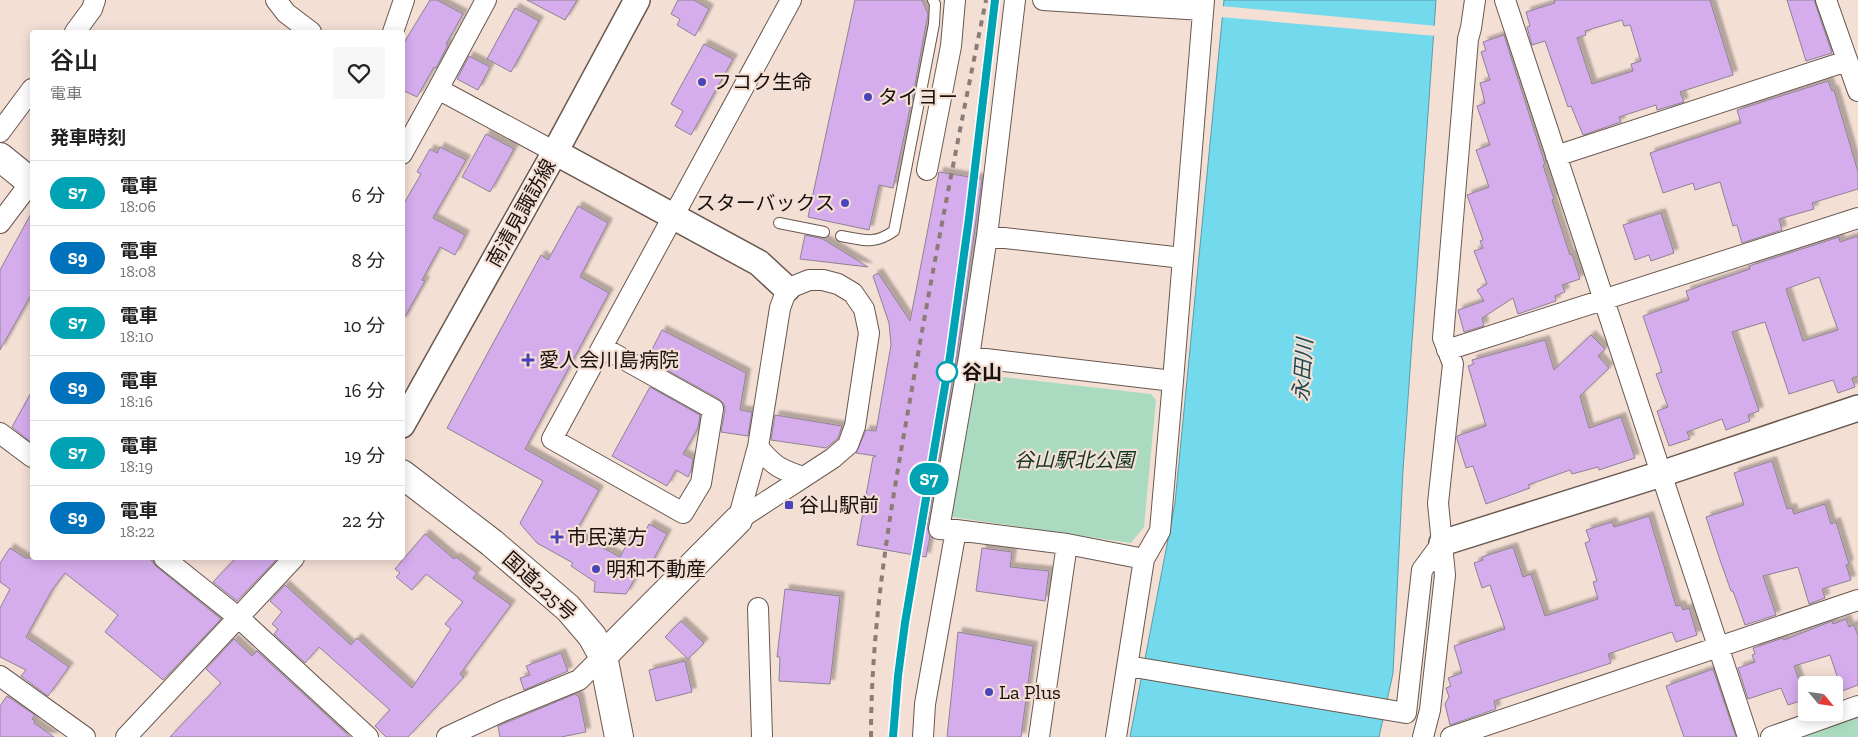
<!DOCTYPE html>
<html lang="ja">
<head>
<meta charset="utf-8">
<style>
  :root { --surface:#fff; --page:#f6f6f6; --text:#222; --muted:#767676; --line:#e0e0e0 }
  body { margin:0; font-family:"Zilla Slab","Noto Sans JP",serif; background:var(--page); color:var(--text); height:100vh; display:flex; flex-direction:column; font-size:19px; white-space:nowrap }
  * { box-sizing:border-box; margin:0 }
  p { font-size:16px; color:var(--muted) }
  .icon { flex:none; width:28px; height:28px; fill:none; stroke:currentColor; stroke-width:2; stroke-linecap:round; stroke-linejoin:round }
  .map { position:relative; flex:1; overflow:hidden }
  .side { position:absolute; left:30px; top:30px; width:375px; height:530px; display:flex; flex-direction:column; background:var(--surface); border-radius:5px; box-shadow:0 2px 12px #0003 }
  .side>* { flex:none }
  .badge { padding:0 10px; border-radius:16px; font-size:18px; line-height:32px }
  .needle { width:32px; rotate:119deg }
  .fabs { position:absolute; left:1798px; top:676px; display:grid; gap:10px }
  .fabs a { display:grid; place-items:center; width:45px; height:45px; border-radius:5px; background:var(--surface); box-shadow:0 2px 12px #0003; font-size:25px }
  .map>.badge { position:absolute; translate:-50% -50%; box-shadow:0 0 0 2px #fff }
  h2 { padding:0 20px; font-size:19px; line-height:45px }
  .round { display:grid; place-items:center; flex:none; width:52px; height:52px; border-radius:5px; background:var(--page) }
  .head { display:flex; align-items:center; justify-content:space-between; height:85px; padding:0 20px }
  h1 { font-size:24px; font-weight:600; line-height:38px }
  ul { padding:0; list-style:none }
  li { display:flex; align-items:center; gap:15px; height:65px; padding:0 20px; border-top:1px solid var(--line) }
  li div { flex:1 }
  li b { display:block; font-size:19px }
  li em { font-style:normal }
  li .badge { min-width:55px; font-weight:700; text-align:center }
  .map>svg:first-child { display:block }
  .green { fill:#aadbc0 }
  .water { fill:#73d9ed; stroke:#589daa }
  .pier { fill:#f4dfd5 }
  .building { fill:#d5acec; stroke:#8d8393; fill-rule:evenodd; filter:url(#shadow) }
  .lines { fill:none; stroke-linecap:round; stroke-linejoin:round }
  .service-casing { stroke:#69584f; stroke-width:12 }
  .minor-casing { stroke:#69584f; stroke-width:22 }
  .tertiary-casing { stroke:#69584f; stroke-width:28 }
  .secondary-casing { stroke:#69584f; stroke-width:30 }
  .trunk-casing { stroke:#69584f; stroke-width:30 }
  .service { stroke:#fff; stroke-width:10 }
  .minor { stroke:#fff; stroke-width:20 }
  .tertiary { stroke:#fff; stroke-width:25 }
  .secondary { stroke:#fff; stroke-width:28 }
  .trunk { stroke:#fff; stroke-width:28 }
  .rail { stroke:#8b7c76; stroke-width:4; stroke-dasharray:6 6; stroke-linecap:butt }
  .line-casing { stroke:#fff; stroke-width:11 }
  .line { stroke:#00a3b4; stroke-width:8 }
  .poi-dot { fill:#4a44ba; stroke:#f4dfd5; stroke-width:2 }
  .stop-dot { fill:#fff; stroke:#00a3b4; stroke-width:2.5 }
  .labels { text-anchor:middle; stroke-width:4.5; stroke-linejoin:round; paint-order:stroke }
  .poi-label { font-size:20px; fill:#18110e; stroke:#f4dfd5; text-anchor:start }
  .street-label { font-size:20px; fill:#18110e; stroke:#f4dfd5 }
  .stop-label { font-size:20px; font-weight:bold; fill:#18110e; stroke:#f4dfd5; text-anchor:start }
  .park-label { font-size:20px; font-style:italic; fill:#113524; stroke:#f4dfd5 }
  .water-label { font-size:21px; font-style:italic; fill:#1e4c55; stroke:#f4dfd5 }
</style>
</head>
<body>
<div class="map">
<svg width="1858" height="737" viewBox="0 0 1858 737">
  <defs>
    <filter id="shadow"><feDropShadow dx="4.5" dy="-4.5" stdDeviation="1" flood-color="#0004"/></filter>
  </defs>
  <rect width="100%" height="100%" fill="#f4dfd5"/>
  <path class="green" d="M977,374L1151,394L1156,400L1144,527L1131,543L952,517Z
    M1858,709V737H1776Z"/>
  <path class="water" d="M1224,0H1436L1403,470L1393,673L1379,737H1130L1175,503Z"/>
  <path class="pier" d="M1221,6L1437,26L1436,36L1220,17Z"/>
  <path class="building" d="M430,0H437L463,14L446,44L448,45L436,68L434,67L417,97L402,90V46Z
    M527,0H577L565,20Z
    M678,0H694L709,9L695,36L677,25L680,19L671,14Z
    M855,0H922L928,14L914,90L893,188L879,185L869,230L808,217Z
    M1554,0H1710L1733,75L1680,92L1684,102L1657,110L1656,105L1619,117L1621,122L1583,135L1571,106L1568,107L1545,41L1532,45L1527,27L1530,26L1526,12L1555,3ZM1622,20L1624,26L1630,25L1641,61L1631,64L1633,71L1592,84L1577,38L1586,35L1585,31Z
    M1787,0H1814L1832,53L1806,61Z
    M515,8L539,21L511,72L487,59Z
    M1504,35L1545,164L1543,165L1554,199L1552,200L1570,255L1572,254L1580,279L1562,285L1565,292L1555,296L1556,301L1518,314L1513,298L1482,318L1484,326L1464,332L1458,310L1484,301L1477,290L1487,284L1474,251L1483,248L1480,241L1483,240L1467,195L1489,187L1476,150L1490,145L1477,106L1485,103L1480,83L1490,80L1481,52L1486,50L1483,42Z
    M704,44L733,59L691,135L675,126L683,111L671,104Z
    M469,56L490,67L478,90L457,79Z
    M1828,81L1832,91L1834,90L1858,172V189L1812,203L1814,209L1779,219L1782,230L1742,243L1737,225L1733,226L1720,182L1695,190L1693,183L1663,193L1650,153L1741,123L1737,110Z
    M486,134L514,149L490,192L462,177Z
    M440,147L466,160L433,218L465,235L455,255L440,247L422,280L425,281L402,322V207L421,174L417,172L430,149L437,153Z
    M939,172L982,179L957,355L927,527L930,536L926,557L857,545L873,457L876,456L856,453L866,430L876,431L891,345L889,323L873,276L878,273L910,321Z
    M578,206L608,223L580,277L609,293L525,449L599,490L575,533L620,557L632,534L642,538L649,524L667,534L651,564L645,561L626,594L594,592L595,582L571,566L573,563L537,543L523,527L520,523L543,481L447,428L541,255L548,260Z
    M32,212V293L0,350V270Z
    M1661,213L1674,253L1651,261L1649,255L1635,260L1623,225Z
    M805,235L823,239L868,267L800,259Z
    M1858,236V376L1852,378L1855,387L1838,393L1833,380L1789,394L1765,322L1732,332L1759,411L1748,415L1750,421L1726,430L1722,419L1687,432L1690,439L1669,446L1657,411L1668,407L1656,374L1662,372L1643,316L1689,300L1686,291L1750,269L1749,266L1839,237L1840,242ZM1819,277L1838,330L1803,341L1786,289Z
    M662,330L746,373L740,410L752,412L748,436L721,432L725,410L724,404L719,399L647,359Z
    M1591,335L1605,349L1598,356L1609,368L1580,396L1589,428L1621,417L1635,458L1599,470L1598,467L1572,474L1570,470L1528,485L1530,488L1486,504L1473,466L1466,468L1457,439V436L1486,426L1468,366L1474,364L1472,360L1545,340L1554,370Z
    M650,387L700,415L698,428L683,454L693,459L691,471L688,477L676,470L667,486L612,456Z
    M32,391V443L12,427Z
    M775,415L842,426L838,438L826,448L771,440Z
    M1772,461L1787,509L1792,508L1794,514L1825,504L1831,524L1836,522L1849,564L1846,565L1851,580L1822,589L1825,598L1809,604L1798,567L1763,576L1776,615L1745,625L1733,591H1731L1720,560L1706,517L1744,505L1734,473Z
    M1649,516L1676,606L1681,605L1683,610L1689,608L1697,635L1676,642L1672,632L1608,654L1611,663L1494,701L1496,709L1450,725L1445,704L1449,697L1446,688L1451,686L1448,678L1462,673L1454,646L1505,629L1490,585L1482,588L1474,563L1483,560L1482,557L1513,547L1523,577L1531,574L1545,616L1598,599L1593,582L1597,581L1585,543L1590,541L1586,530L1612,522L1614,527Z
    M425,534L454,559L456,557L477,573L473,578L511,605L460,674L464,677L408,737H386L375,726L390,710L319,647L305,663L274,634L278,629L272,624L282,612L270,601L285,585L351,645L357,638L412,688L451,629L445,624L463,602L426,574L412,590L396,577L400,573L395,569Z
    M10,548L25,558H149L157,567L221,619L163,680L105,632L118,615L65,573L52,590L26,637L69,667L48,696L21,676L26,670L0,657V608L10,589L0,582V563Z
    M982,548L1012,552L1010,567L1049,571L1045,601L976,591Z
    M236,558H278L237,601L213,582Z
    M785,589L840,596L830,684L779,681L780,657H777Z
    M1846,619L1849,627L1854,625L1858,636V685L1842,691L1830,655L1794,666L1806,699L1788,705L1781,688L1748,699L1738,668L1755,662L1752,655L1755,654L1753,648L1783,638L1784,640L1832,621L1833,624Z
    M681,621L704,643L688,659L665,637Z
    M958,632L1033,646L1021,737H947Z
    M234,639L252,656L257,651L350,737H170L221,683L206,669Z
    M561,653L568,671L524,690L520,678L530,675L526,666Z
    M685,661L692,692L656,701L649,670Z
    M1713,669L1736,737H1684L1666,686Z
    M575,694L579,697L586,732L561,737H500L498,726Z
    M7,696L35,715L32,719L35,721L34,723L54,737H0V706Z"/>
  <g class="lines">
    <defs>
      <path id="service" d="M779,223L824,232
        M841,236C864,240 874,245 894,231L934,24L935,4L933,0"/>
      <path id="minor" d="M276,0L286,13L311,32
        M486,0L438,89L555,152
        M1043,0L1203,10
        M1505,0L1748,737
        M1826,0L1858,91
        M75,32L92,9L95,0
        M393,32L404,0
        M0,132L32,89
        M402,154L438,89
        M1556,156L1847,61
        M927,170L951,46L955,0
        M0,223L31,182
        M987,236L1183,258
        M809,280H823L838,284L853,293L864,309L869,333L855,426L848,445L833,458L738,520L758,447L780,308L787,289Z
        M602,347L713,409L701,483L683,513L552,439L791,0
        M1447,350L1858,218
        M969,357L1173,381
        M0,433L32,457
        M758,447C774,466 779,469 803,477
        M956,530L939,529L969,357L987,236L1015,0
        M164,558L239,618L368,737
        M758,608L762,737
        M1128,666L1406,713L1422,570L1442,543
        M0,676L85,737
        M126,737L294,558
        M447,737L503,711L579,680L603,656
        M923,737L925,704L956,530L1067,544L1144,559
        M1039,737L1067,544
        M1116,737L1144,559L1160,531L1173,381L1204,0
        M1423,737L1430,710L1445,575L1438,503L1453,364L1443,338L1468,39L1471,28L1475,0
        M1451,737L1858,600
        M1771,737L1858,706"/>
      <path id="tertiary" d="M555,152L759,263L787,289
        M402,425L555,152L637,0
        M1442,543L1661,474L1858,408"/>
      <path id="secondary" d="M603,656L738,520"/>
      <path id="trunk" d="M0,157L32,183
        M402,474L492,543L568,608L592,636L603,656L619,737"/>
    </defs>
    <use href="#service" class="service-casing"/>
    <use href="#minor" class="minor-casing"/>
    <use href="#tertiary" class="tertiary-casing"/>
    <use href="#secondary" class="secondary-casing"/>
    <use href="#trunk" class="trunk-casing"/>
    <use href="#service" class="service"/>
    <use href="#minor" class="minor"/>
    <use href="#tertiary" class="tertiary"/>
    <use href="#secondary" class="secondary"/>
    <use href="#trunk" class="trunk"/>
    <path class="rail" d="M871,737C871,623 890,512 910,400C933,266 959,133 986,0
      M893,737C899,610 931,481 950,356C968,238 981,119 995,0"/>
  </g>
  <g class="lines">
    <defs>
      <path id="line" d="M893,737L898,676L905,623L950,356L969,218L995,0"/>
    </defs>
    <use href="#line" class="line-casing"/>
    <use href="#line" class="line"/>
  </g>
  <g class="poi-dot">
    <circle cx="702" cy="82" r="5"/>
    <circle cx="868" cy="97" r="5"/>
    <circle cx="845" cy="203" r="5"/>
    <path d="M525.5 352.5h5v5h5v5h-5v5h-5v-5h-5v-5h5z"/>
    <rect x="784" y="500" width="10" height="10" rx="2.5"/>
    <path d="M554.5 529.5h5v5h5v5h-5v5h-5v-5h-5v-5h5z"/>
    <circle cx="596" cy="569" r="5"/>
    <circle cx="989" cy="692" r="5"/>
  </g>
  <circle class="stop-dot" cx="947" cy="372" r="10"/>
  <g class="labels">
    <g class="poi-label">
      <text x="712" y="89">フコク生命</text>
      <text x="878" y="104">タイヨー</text>
      <text x="835" y="210" text-anchor="end">スターバックス</text>
      <text x="539" y="367">愛人会川島病院</text>
      <text x="799" y="512">谷山駅前</text>
      <text x="567" y="544">市民漢方</text>
      <text x="606" y="576">明和不動産</text>
      <text x="999" y="699">La Plus</text>
    </g>
    <g class="street-label">
      <text transform="translate(521 213) rotate(-61)" y="7">南清見諏訪線</text>
      <text transform="translate(540 586) rotate(42)" y="7">国道225号</text>
    </g>
    <g class="stop-label">
      <text x="962" y="379">谷山</text>
    </g>
    <g class="park-label">
      <text x="1074" y="467">谷山駅北公園</text>
    </g>
    <g class="water-label">
      <text transform="translate(1303 370) rotate(-86)" y="7">永田川</text>
    </g>
  </g>
</svg>
<div class="fabs">
<a><svg class="needle" viewBox="-14 -14 28 28"><path d="M0-13l5 13h-10z" fill="#e53935"/><path d="M0 13l5-13h-10z" fill="#767676"/></svg></a>
</div>
<b class="badge" style="left:929px;top:479px;background:#00a3b4;color:#fff">S7</b>
<section class="side">
<div class="head"><div><h1>谷山</h1><p>電車</p></div><a class="round"><svg class="icon" aria-label="heart" viewBox="0 0 24 24"><path d="M12 20l-8-8c-3-5 5-10 8-4 3-6 11-1 8 4z"/></svg></a></div>
<h2>発車時刻</h2>
<ul>
<li><span class="badge" style="background:#00a3b4;color:#fff">S7</span><div><b>電車</b><p>18:06</p></div><em>6 分</em></li>
<li><span class="badge" style="background:#0072bc;color:#fff">S9</span><div><b>電車</b><p>18:08</p></div><em>8 分</em></li>
<li><span class="badge" style="background:#00a3b4;color:#fff">S7</span><div><b>電車</b><p>18:10</p></div><em>10 分</em></li>
<li><span class="badge" style="background:#0072bc;color:#fff">S9</span><div><b>電車</b><p>18:16</p></div><em>16 分</em></li>
<li><span class="badge" style="background:#00a3b4;color:#fff">S7</span><div><b>電車</b><p>18:19</p></div><em>19 分</em></li>
<li><span class="badge" style="background:#0072bc;color:#fff">S9</span><div><b>電車</b><p>18:22</p></div><em>22 分</em></li>
</ul>
</section>
</div>
</body>
</html>
